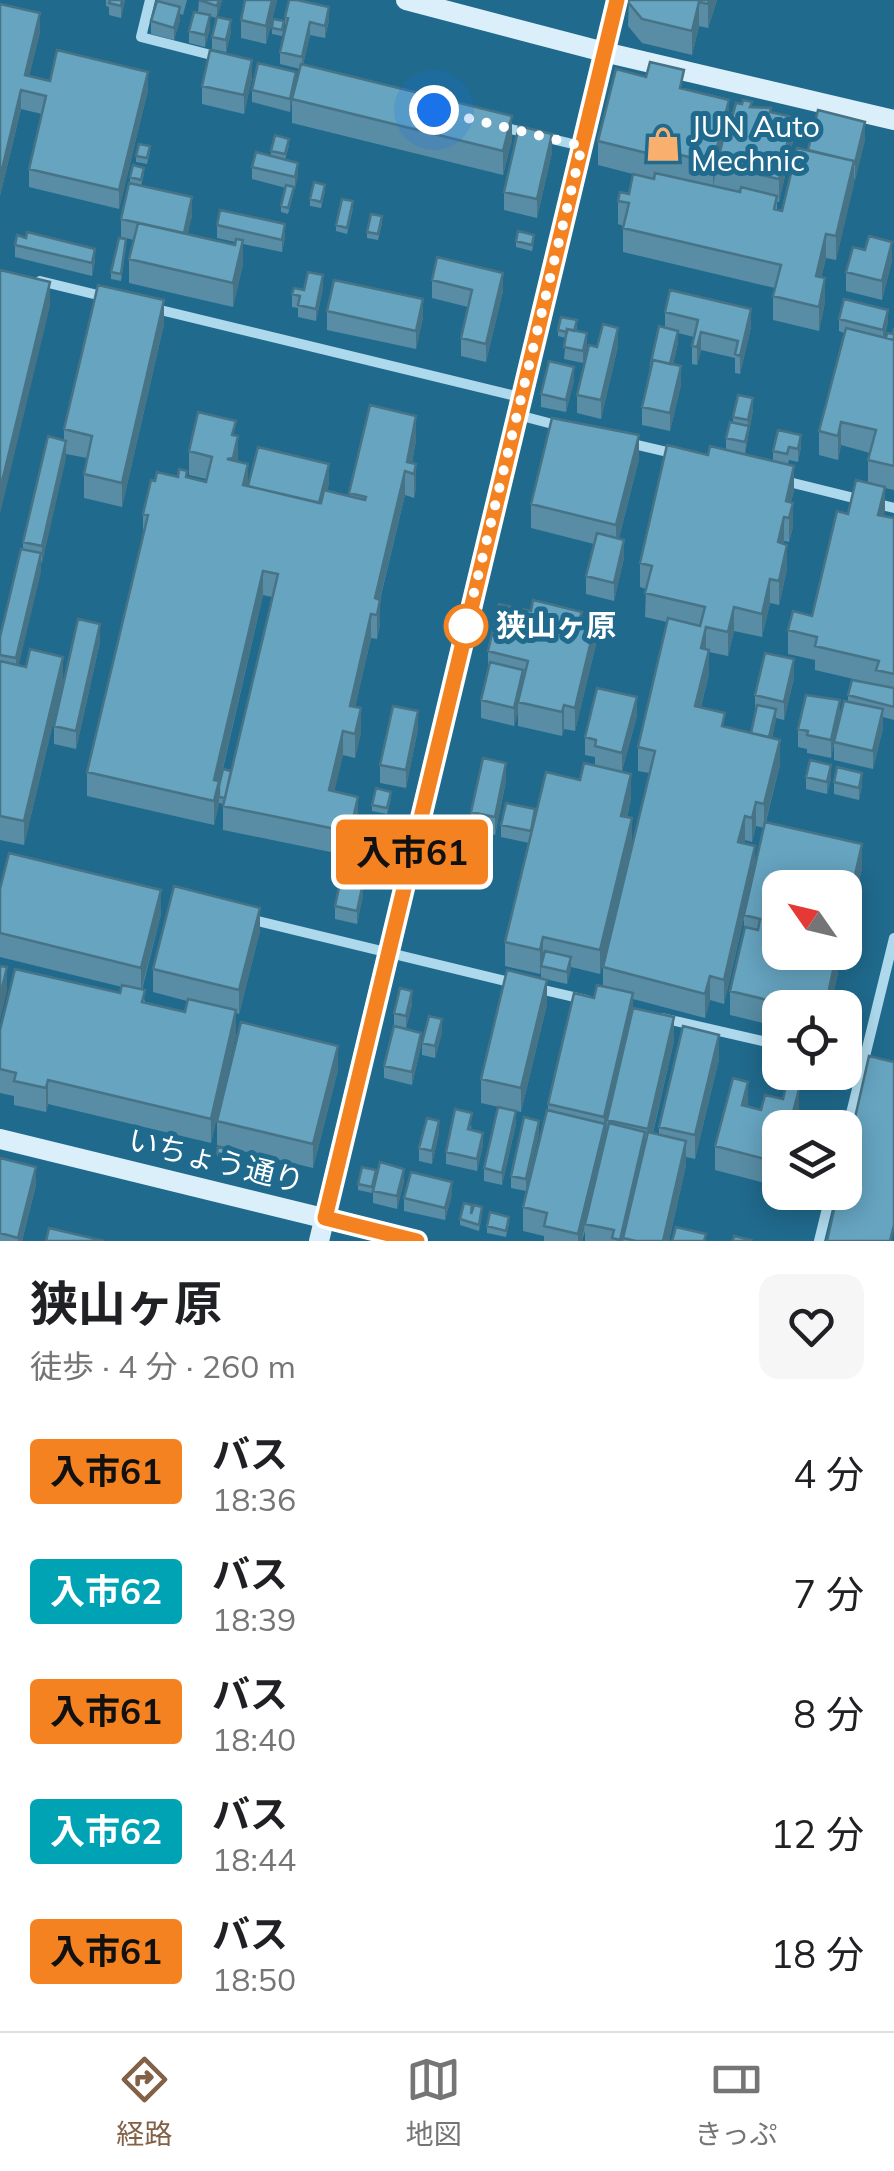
<!DOCTYPE html>
<html lang="ja">
<head>
<meta charset="utf-8">
<style>
  :root { --surface:#fff; --page:#f6f6f6; --text:#202124; --muted:#757577; --line:#e0e0e0; --accent:#826146 }
  body { margin:0; font-family:Mulish,"Noto Sans JP",sans-serif; background:var(--page); color:var(--text); height:100vh; display:flex; flex-direction:column; font-size:38px; white-space:nowrap }
  * { box-sizing:border-box; margin:0 }
  p { font-size:32px; color:var(--muted) }
  .icon { flex:none; width:55px; height:55px; fill:none; stroke:currentColor; stroke-width:2; stroke-linecap:round; stroke-linejoin:round }
  .map { position:relative; height:1241px; overflow:hidden }
  .drawer { display:flex; flex-direction:column; background:var(--surface); flex:1 }
  .drawer>* { flex:none }
  .badge { padding:0 20px; border-radius:8px; font-size:35px; line-height:65px }
  .needle { width:65px; rotate:304deg }
  .fabs { position:absolute; left:762px; top:870px; display:grid; gap:20px }
  .fabs a { display:grid; place-items:center; width:100px; height:100px; border-radius:20px; background:var(--surface); box-shadow:0 5px 25px #0003; font-size:50px }
  .you { position:absolute; width:50px; height:50px; margin:-25px; border:8px solid #fff; border-radius:50%; background:#1a73e8; box-shadow:0 0 0 15px #1a73e833 }
  .map>.badge { position:absolute; translate:-50% -50%; box-shadow:0 0 0 5px #fff }
  .round { display:grid; place-items:center; flex:none; width:105px; height:105px; border-radius:20px; background:var(--page) }
  .head { display:flex; align-items:center; justify-content:space-between; height:170px; padding:0 30px }
  h1 { font-size:48px; font-weight:700; line-height:75px }
  ul { padding:0; list-style:none }
  li { display:flex; align-items:center; gap:30px; height:120px; padding:0 30px }
  li div { flex:1 }
  li b { display:block; font-size:38px }
  li em { font-style:normal }
  li .badge { min-width:110px; font-weight:700; text-align:center }
  .tab-bar { display:flex; justify-content:space-around; align-items:center; height:140px; border-top:2px solid var(--line); background:var(--surface); font-size:28px; color:var(--muted) }
  .tab-bar a { display:grid; justify-items:center; gap:5px }
  .tab-bar .selected { color:var(--accent) }
  .map>svg:first-child { display:block }
  .lines { fill:none; stroke-linecap:round; stroke-linejoin:round }
  .street { stroke:#aed9ec; stroke-width:10 }
  .secondary { stroke:#daeff9; stroke-width:20 }
  .wall { fill:#588da5; fill-rule:evenodd }
  .shaded-wall { fill:#477386 }
  .building { fill:#66a4c0; stroke:#477386; stroke-width:2.5 }
  .line-casing { stroke:#fff; stroke-width:22 }
  .line { stroke:#f58220; stroke-width:15 }
  .walk { stroke:#fff; stroke-width:10; stroke-dasharray:0 18 }
  .stop-dot { fill:#fff; stroke:#f58220; stroke-width:5 }
  .labels { text-anchor:middle; stroke-width:10; stroke-linejoin:round; paint-order:stroke }
  .poi-label { font-size:30px; fill:#fff; stroke:#206a8d; text-anchor:start }
  .stop-label { font-size:30px; font-weight:bold; fill:#fff; stroke:#206a8d; text-anchor:start }
  .street-label { font-size:30px; fill:#fff; stroke:#206a8d }
</style>
</head>
<body>
<div class="map">
<svg width="894" height="1241" viewBox="0 0 894 1241">
  <rect width="100%" height="100%" fill="#206a8d"/>
  <g class="lines">
    <path class="street" d="M150,0L141,37L219,57
      M502,127L581,146
      M40,281L106,297
      M152,308L520,397
      M518,415L564,427
      M629,443L676,454
      M785,481L894,508
      M249,919L514,983
      M535,988L587,1000
      M662,1018L780,1045
      M845,1060L863,1065
      M845,1138L894,938
      M819,1241L831,1192"/>
    <path class="secondary" d="M406,0L604,52L894,120
      M0,1139L417,1241
      M319,1241L617,0"/>
  </g>
  <path class="wall" d="M106,0H125L121,18L109,15V7L106,6Z
    M156,0H187L183,15L180,14V20L174,40L151,34V21Z
    M199,0H222L217,17L231,32L226,52L212,49V37L216,18L210,16V28L205,47L189,43V31L198,12Z
    M245,0H277L266,44L241,38V20Z
    M629,0H717L708,28L699,26L692,55L642,43L628,26Z
    M0,4L40,32L29,76L50,81L148,90L119,209L29,187V169L42,114L21,109L0,196Z
    M285,17L329,20L325,38L310,35L303,65L512,140L503,175L292,123V101L290,112L252,102V90L296,83L300,69L280,64V52L285,29Z
    M284,27L282,36L272,34V28Z
    M252,78L244,114L202,104V86Z
    M684,89L729,113L733,114L752,107L771,112L793,141L779,202H777V210L782,211L808,150L865,140L854,181L836,260L826,258L821,278L825,302L819,331L773,320V296L775,288L623,252V226L618,224V201L629,194L633,174L598,165V141Z
    M289,145L285,160L298,175L288,214L281,212V206L286,188L252,179V167L271,156V151Z
    M150,152L147,164L136,162V156Z
    M552,152L537,218L504,210V192Z
    M144,174L141,186L192,216L187,234L235,245V242L217,238V225L285,237L282,252L243,244V264L233,307L129,283V259L134,240L121,237V219L130,183V177Z
    M325,191L321,208L310,206V199Z
    M353,208L347,234L336,231V225Z
    M382,223L378,240L367,238V232Z
    M516,241H534L532,251L516,247Z
    M15,245L95,261L92,276L15,257Z
    M126,246L121,281L111,279V272Z
    M892,260L882,300L846,291V272Z
    M432,280L503,291L486,362L461,356V338L468,307L432,298Z
    M323,288L316,321L298,317V308L292,307V294L304,290Z
    M327,311L423,317L416,349L327,330Z
    M665,312L751,327L740,374L735,373V358L701,350L697,365L692,364V346L694,337L678,333V343L673,365L681,385L670,431L642,425V407L651,362L665,328Z
    M839,319L888,322L884,338H886L893,334L894,328V490L885,488L884,516L894,518V720L883,717V728L873,769L834,760V744L831,758L807,753V749L798,747V729L840,716L848,702V695L875,684L815,670V660L788,654V630L812,616L848,514L868,483V460L870,453L841,445L838,460L819,455V431L844,333L839,331Z
    M164,324L122,507L84,498V474L87,458L66,454L18,665L63,681L24,845L0,840V637L23,549V542L64,440V429Z
    M577,326L576,331L587,346L583,363L564,359L566,338L558,336V330Z
    M618,346L601,419L577,413V395L597,347Z
    M574,380L566,412L541,407V394Z
    M753,410L745,454L773,461V451L778,430L801,447L798,462L789,460L788,464L794,490L791,502L793,527L789,542L784,541L783,544L787,569L779,605L770,603L762,637L734,631L728,656L709,652V674L701,707L725,727L751,733L755,714V695L794,678L784,720L776,718L772,738L780,764L766,822L862,868L845,942V888H780V952H843L841,961L838,960V973L830,1008H780V1027L730,1015V991L744,933V918L724,1004L710,1000L705,1018L633,999V1008L674,1041L653,1133L659,1135V1127L719,1059L695,1159L686,1157V1165L669,1241H585V1231L582,1241H544V1236L523,1231V1207L548,1110V1104L594,998L603,987V967L649,773L638,771V747L667,622L645,617L646,589L640,587V563L708,455L726,450V438L733,422V417ZM756,826L764,828L755,866L744,843L745,840L752,842Z
    M236,436L238,462L248,486L329,483L327,491L349,496V493L416,440L412,463L416,464V488L414,498L405,495L380,600V624L377,639L371,638L355,707L361,732L355,758L343,755L334,791L358,821L350,856L223,830V804L219,803L214,825L87,796V772L143,534V514L155,481L178,477L206,482V479L189,475V451ZM263,595L272,597L231,771L219,786Z
    M639,459L619,538L624,558L614,601L586,594V576L594,544L531,528V504Z
    M531,611L582,617L596,644L575,731L564,729L562,736L518,726V712L514,726L481,718V700L488,672V651Z
    M100,642L76,749L54,744V726Z
    M637,716L622,771L595,765V757L585,755V737Z
    M418,729L406,788L380,783V765Z
    M806,777L831,778L827,794L806,789Z
    M506,781L495,835L471,830V812Z
    M834,782L862,785L859,800L834,794Z
    M391,798L387,814L372,811V805Z
    M631,798L627,817L632,842L600,974L571,967L567,984L541,978V968L540,974L505,966V942L529,843L501,837V825L535,816Z
    M357,836L372,839V852L370,861L361,859L356,881L363,895L357,924L335,919V906L348,879Z
    M0,889L161,914L142,990L145,1002L185,1012L187,1001L153,992V969L260,931L239,1014L236,1013V1034L211,1143L48,1104L46,1112L14,1105V1096L0,1093V1030L120,993L122,987L0,957Z
    M412,1004L406,1028L394,1025V1013Z
    M547,1004L521,1112L481,1103V1079Z
    M442,1032L435,1058L422,1055V1043Z
    M421,1046L412,1085L384,1078V1066Z
    M338,1070L313,1168L217,1145V1121Z
    M748,1107L761,1110L799,1113L795,1128H780V1187L715,1170V1146Z
    M516,1124L502,1185L484,1181V1168Z
    M472,1125L470,1130L483,1145L477,1171L446,1164V1152Z
    M439,1133L432,1164L419,1161V1148Z
    M539,1133L526,1191L511,1188V1176Z
    M217,1153L235,1157L234,1164L217,1160Z
    M0,1158L36,1185L22,1241H0Z
    M376,1176L372,1193L358,1190V1184Z
    M404,1181L397,1209L373,1203V1191Z
    M452,1194L445,1220L404,1211V1198Z
    M482,1213L479,1231L460,1225V1219L472,1214Z
    M509,1223L506,1237L487,1233V1226Z"/>
  <path class="shaded-wall" d="M122,0H125L121,18V6Z
    M219,0H222L217,18V6Z
    M272,0H277L266,44V26Z
    M709,0H717L708,28V4Z
    M699,2V26L692,55V31Z
    M180,7V20L174,40V28Z
    M329,7V20L325,38V26Z
    M40,13V32L25,93V75Z
    M210,15V28L205,47V35Z
    M231,20V32L226,52V40Z
    M310,22V35L302,69V57Z
    M252,60V78L244,114V95Z
    M148,72V90L119,209V190Z
    M296,72V85L290,112V99Z
    M21,90V109L0,196V178Z
    M729,100V124L724,131V140L717,165L713,187V163Z
    M512,116V140L503,175V151Z
    M793,117V141L779,202V179Z
    M865,122V140L855,182V163Z
    M552,134V152L537,218V199Z
    M854,161V185L836,260V236Z
    M298,163V175L295,190V177Z
    M192,197V216L184,251V233Z
    M285,224V237L282,252V240Z
    M826,234V258L816,300V276Z
    M243,240V264L233,307V283Z
    M892,242V260L882,300V281Z
    M95,249V261L92,276V263Z
    M503,273V291L486,362V344Z
    M323,275V288L316,321V309Z
    M825,278V302L819,331V307Z
    M50,282V306L0,514V490Z
    M423,299V317L416,349V331Z
    M164,300V324L122,507V483Z
    M751,309V327L740,374V356Z
    M888,310V322L883,342V330Z
    M618,328V346L601,419V400Z
    M678,331V343L670,378V366Z
    M701,332V350L697,365V347Z
    M587,333V346L583,363V351Z
    M681,366V385L670,431V413Z
    M574,367V380L566,412V400Z
    M753,398V410L745,455L748,420Z
    M416,416V440L410,473L407,462Z
    M841,422V445L838,460V436Z
    M639,435V459L616,549V525Z
    M801,435V447L798,462V449Z
    M238,436V460L233,482V458Z
    M66,441V459L42,564V546Z
    M248,464V488L243,485Z
    M329,464V483L319,523V504Z
    M416,464V488L414,498V474Z
    M794,466V490L787,518L786,501Z
    M405,471V495L376,615L375,598Z
    M885,487V511L878,538V515Z
    M793,503V527L789,542V518Z
    M784,517V541L778,566V542Z
    M624,540V558L614,601V583Z
    M787,545V569L779,605V581Z
    M41,553V572L16,677V658Z
    M263,571V595L219,784V805L214,825V780Z
    M770,579V603L762,637V614Z
    M380,600V624L377,639V615Z
    M734,607V631L728,656V632Z
    M371,614V638L350,730V706Z
    M596,620V644L575,731V708Z
    M100,624V642L76,749V731Z
    M706,627V651L701,648Z
    M709,650V674L695,730V706Z
    M63,657V681L24,845V821Z
    M794,659V678L784,720V702Z
    M523,670V689L518,702V712L514,726V708Z
    M637,697V716L622,771V753Z
    M840,700V719L831,758V740Z
    M564,705V729L562,736V712Z
    M361,708V732L355,758V734Z
    M776,709V721L768,756V743Z
    M883,709V728L873,769V751Z
    M418,711V729L406,788V770Z
    M343,731V755L329,814V790Z
    M780,740V764L764,828V804Z
    M506,763V781L495,835V817Z
    M831,765V778L827,794V782Z
    M862,773V785L859,800V788Z
    M631,774V798L621,840V816Z
    M358,797V821L350,856V832Z
    M756,802V826L752,842V818Z
    M745,816V840L738,866V842Z
    M632,818V842L600,974V950Z
    M862,844V868L845,942V919Z
    M361,846V859L354,889V877Z
    M755,846V870L724,1004V980Z
    M363,883V895L357,924V911Z
    M161,890V914L141,991V968Z
    M260,908V931L239,1014V990Z
    M543,937V961L540,974V950Z
    M838,952V973L830,1008H825Z
    M571,957V970L567,984V972Z
    M7,967V991L0,1021V997Z
    M710,976V1000L705,1018V994Z
    M547,980V1004L521,1112V1088Z
    M412,991V1004L406,1028V1016Z
    M633,993V1017L607,1120L605,1148L585,1224L582,1241H578V1234L604,1131V1117Z
    M236,1010V1034L211,1143V1119Z
    M674,1017V1041L648,1153V1129Z
    M442,1019V1032L435,1058V1046Z
    M421,1033V1046L412,1085V1072Z
    M719,1035V1059L695,1159V1135Z
    M338,1046V1070L313,1168V1144Z
    M48,1080V1104L46,1112V1088Z
    M748,1082V1106L742,1129V1105Z
    M799,1089V1113L795,1128H789Z
    M516,1111V1124L502,1185V1173Z
    M439,1121V1133L432,1164V1151Z
    M539,1121V1133L526,1191V1179Z
    M645,1132V1156L623,1241H620Z
    M483,1133V1145L477,1171V1159Z
    M686,1141V1165L669,1241H663Z
    M36,1167V1185L22,1241H18Z
    M404,1169V1181L397,1209V1196Z
    M452,1182V1194L445,1220V1208Z"/>
  <path class="building" d="M110,0H122L121,6L109,3Z
    M199,0H219L217,6Z
    M245,0H272L266,26L241,20Z
    M289,0H297L329,7L325,26L310,22L302,57L280,52L288,18L285,17Z
    M629,0H709L708,4L699,2L692,31L642,19L628,2Z
    M157,1L180,7L174,28L151,21Z
    M0,4L40,13L25,75L50,81L57,50L148,72L119,190L29,169L46,96L21,90L0,178Z
    M194,12L210,15L205,35L189,31Z
    M217,17L231,20L226,40L212,37Z
    M273,19L284,21L282,30L272,28Z
    M210,50L252,60L244,95L202,86Z
    M650,62L684,70L680,88L729,100L713,163L681,155L679,161L598,141L616,69L646,77Z
    M258,63L296,72L290,99L252,90Z
    M301,64L512,116L503,151L292,99Z
    M743,100L752,102L750,107L771,108L770,112L793,117L779,179L717,165L723,139L728,140L729,132L724,131L729,113L733,114L736,103L742,104Z
    M818,110L865,122L855,163L854,161L808,150Z
    M519,126L552,134L537,199L504,192Z
    M275,135L289,139L285,154L271,151Z
    M139,144L150,146L147,158L136,156Z
    M797,148L854,161L836,236L826,234L816,276L825,278L819,307L773,296L781,265L623,228L629,203L618,201L620,192L629,194L633,174L654,179L655,173L740,192L741,187L777,196L774,209L782,211Z
    M256,152L298,163L295,177L252,167Z
    M133,165L144,168L141,180L130,177Z
    M314,182L325,185L321,202L310,199Z
    M129,183L192,197L184,233L121,219Z
    M286,185L294,187L288,208L281,206Z
    M342,199L353,201L347,228L336,225Z
    M220,210L285,224L282,240L217,225Z
    M371,214L382,216L378,234L367,232Z
    M138,223L235,245L236,239L243,240L233,283L129,259Z
    M518,231L534,235L532,245L516,241Z
    M27,232L95,249L92,263L15,245L17,235L26,238Z
    M869,236L892,242L882,281L846,272L853,247L865,250Z
    M119,238L126,239L121,274L111,272Z
    M437,257L503,273L486,344L461,338L472,290L432,280Z
    M0,270L50,282L0,490Z
    M308,272L323,275L316,309L298,305L300,296L292,294L294,288L304,290Z
    M334,280L423,299L416,331L327,311Z
    M98,285L164,300L122,483L84,474L92,436L64,429Z
    M670,290L751,309L740,356L735,354L738,341L701,332L697,347L692,346L698,320L665,312Z
    M844,299L888,310L883,330L839,319Z
    M561,317L577,320L574,331L567,329V332L558,330Z
    M603,324L618,328L601,400L577,395L589,345L597,347Z
    M659,326L678,331L670,364L653,360L651,362Z
    M846,328L894,340V466L868,460L876,430L841,422L838,436L819,431Z
    M894,328V340L886,338L887,333L893,334Z
    M567,329L587,333L583,351L564,347Z
    M653,360L681,366L670,413L642,407Z
    M549,361L574,367L566,400L541,394Z
    M738,395L753,398L748,420L733,417Z
    M370,405L416,416L407,462L416,464L414,474L405,471L375,598L380,600L377,615L371,614L350,706L361,708L355,734L343,731L329,790L358,797L350,832L223,806L278,574L263,571L214,780L219,781L214,801L87,772L148,515L143,514L151,480L155,481L157,472L178,477L179,469L187,471L186,477L206,482L212,457L189,451L198,412L236,421L232,435L238,436L233,458L227,459L248,464L243,485L321,503L324,490L365,500L366,497L349,493Z
    M552,418L639,435L616,525L531,504Z
    M730,422L749,426L745,442L726,438Z
    M778,430L801,435L798,449L789,447L787,454L773,451Z
    M48,436L66,441L42,546L23,542Z
    M667,445L708,455L710,446L794,466L786,501L793,503L789,518L784,517L778,542L787,545L779,581L770,579L762,614L734,607L728,632L706,627L701,648L709,650L695,706L725,713L722,726L780,740L764,804L756,802L752,818L745,816L738,842L755,846L724,980L710,976L705,994L603,967L655,751L638,747L668,618L700,626L705,607L645,593L652,566L640,563Z
    M258,447L329,464L319,503L248,486Z
    M856,480L885,487L878,515L894,518V674L876,670L879,661L815,646L817,637L788,630L793,611L812,616L837,511L848,514Z
    M597,533L624,540L614,583L586,576Z
    M21,549L41,553L16,658L0,655V637Z
    M533,600L582,612L580,617L596,620L575,708L564,705L562,712L518,702L528,661L488,651L499,604L531,611Z
    M78,619L100,624L76,731L54,726Z
    M30,649L63,657L24,821L0,816V661L26,667Z
    M765,653L794,659L784,702L755,695Z
    M490,662L523,670L514,708L481,700Z
    M852,680L894,688V707L848,695Z
    M597,688L637,697L622,753L595,746L596,740L585,737Z
    M806,695L840,700L831,740L807,735L808,731L798,729Z
    M844,701L883,709L873,751L834,742Z
    M757,705L776,709L769,737L751,733Z
    M393,706L418,711L406,770L380,765Z
    M483,758L506,763L495,817L471,812Z
    M810,760L831,765L827,782L806,777Z
    M584,763L631,774L621,816L632,818L600,950L543,937L540,950L505,942L546,772L580,780Z
    M837,767L862,773L859,788L834,782Z
    M223,769L231,771L225,798L219,797V786Z
    M376,788L391,792L387,808L372,805Z
    M506,803L535,809L531,831L501,825Z
    M765,822L862,844L845,919V888H780V923L770,921L767,933L780,936V952H837L825,1008H801L730,991L745,927L758,930L760,919L744,915Z
    M357,836L372,839L370,848L361,846L354,877L348,875Z
    M9,853L161,890L141,968L0,933V889Z
    M341,878L363,883L357,911L335,906Z
    M174,886L260,908L239,990L153,969Z
    M545,951L571,957L567,972L541,966Z
    M0,966L7,967L0,997Z
    M15,969L120,993L122,985L145,990L142,1002L185,1012L188,999L236,1010L211,1119L48,1080L46,1088L14,1081L16,1073L0,1069V1030Z
    M507,970L547,980L521,1088L481,1079Z
    M597,985L633,993L604,1117L548,1104L574,993L594,998Z
    M400,988L412,991L406,1016L394,1013Z
    M633,1008L674,1017L648,1129L607,1120Z
    M429,1016L442,1019L435,1046L422,1043Z
    M241,1022L338,1046L313,1144L217,1121Z
    M394,1026L421,1033L412,1072L384,1066Z
    M683,1026L719,1035L695,1135L659,1127Z
    M869,1056L894,1062V1225L890,1241H827L838,1192H845V1162Z
    M733,1078L748,1082L742,1105L761,1110L765,1095L783,1099L786,1086L799,1089L789,1128H780V1163L715,1146Z
    M498,1107L516,1111L502,1173L484,1168Z
    M455,1109L472,1113L468,1129L483,1133L477,1159L446,1152Z
    M547,1110L605,1124L578,1234L544,1226L547,1213L523,1207Z
    M524,1117L539,1121L526,1179L511,1176Z
    M427,1118L439,1121L432,1151L419,1148Z
    M609,1123L645,1132L620,1240L612,1238L614,1230L585,1224Z
    M648,1132L686,1141L663,1241H636L623,1238Z
    M218,1147L235,1151L234,1157L217,1153Z
    M0,1158L36,1167L18,1238L0,1233Z
    M380,1162L404,1169L397,1196L373,1191Z
    M362,1167L376,1170L372,1187L358,1184Z
    M411,1172L452,1182L445,1208L404,1198Z
    M464,1203L472,1205L471,1214L474,1205L482,1207L479,1225L460,1219Z
    M490,1212L509,1217L506,1231L487,1226Z
    M676,1227L706,1234L704,1241H672Z
    M49,1228L104,1241H46Z
    M734,1236L751,1240L750,1241H733Z"/>
  <g class="lines">
    <defs>
      <path id="line" d="M417,1241L325,1218L617,0"/>
    </defs>
    <use href="#line" class="line-casing"/>
    <use href="#line" class="line"/>
    <path class="walk" d="M434,110L582,146L466,626"/>
  </g>
  <defs>
    <symbol id="shop-bare" viewBox="-9 -9 18 18"><path d="M-5-2.5h2.3a2.7 3.5 0 0 1 5.4 0H5L5.5 6h-11ZM-1.5-2.5h3a1.5 2.3 0 0 0-3 0Z" fill="#f9b06f" stroke="#206a8d" stroke-width="2.5" paint-order="stroke"/></symbol>
  </defs>
  <g fill-rule="evenodd">
    <use href="#shop-bare" x="638" y="119" width="50" height="50"/>
  </g>
  <circle class="stop-dot" cx="466" cy="626" r="20"/>
  <g class="labels">
    <g class="poi-label">
      <text x="691" y="137">JUN Auto<tspan x="691" dy="34">Mechnic</tspan></text>
    </g>
    <g class="stop-label">
      <text x="496" y="636">狭山ヶ原</text>
    </g>
    <g class="street-label">
      <text transform="translate(216 1161) rotate(14)" y="10">いちょう通り</text>
    </g>
  </g>
</svg>
<div class="fabs">
<a><svg class="needle" viewBox="-14 -14 28 28"><path d="M0-13l5 13h-10z" fill="#e53935"/><path d="M0 13l5-13h-10z" fill="#757577"/></svg></a>
<a><svg class="icon" aria-label="locate" viewBox="0 0 24 24"><circle cx="12" cy="12" r="6"/><path d="M12 2v4M12 18v4M2 12h4M18 12h4"/></svg></a>
<a><svg class="icon" aria-label="layers" viewBox="0 0 24 24"><path d="M12 4l9 5-9 5-9-5zM3 14l9 5 9-5"/></svg></a>
</div>
<div class="you" style="left:434px;top:110px"></div>
<b class="badge" style="left:412px;top:852px;background:#f58220;color:#111">入市61</b>
</div>
<section class="drawer">
<div class="head"><div><h1>狭山ヶ原</h1><p>徒歩 · 4 分 · 260 m</p></div><a class="round"><svg class="icon" aria-label="heart" viewBox="0 0 24 24"><path d="M12 20l-8-8c-3-5 5-10 8-4 3-6 11-1 8 4z"/></svg></a></div>
<ul>
<li><span class="badge" style="background:#f58220;color:#111">入市61</span><div><b>バス</b><p>18:36</p></div><em>4 分</em></li>
<li><span class="badge" style="background:#00a3b4;color:#fff">入市62</span><div><b>バス</b><p>18:39</p></div><em>7 分</em></li>
<li><span class="badge" style="background:#f58220;color:#111">入市61</span><div><b>バス</b><p>18:40</p></div><em>8 分</em></li>
<li><span class="badge" style="background:#00a3b4;color:#fff">入市62</span><div><b>バス</b><p>18:44</p></div><em>12 分</em></li>
<li><span class="badge" style="background:#f58220;color:#111">入市61</span><div><b>バス</b><p>18:50</p></div><em>18 分</em></li>
</ul>
</section>
<nav class="tab-bar">
<a class="selected"><svg class="icon" aria-label="directions" viewBox="0 0 24 24"><path d="M12 3l9 9-9 9-9-9zM9 14v-3h6M13 9l2 2-2 2"/></svg>経路</a>
<a><svg class="icon" aria-label="map" viewBox="0 0 24 24"><path d="M3 6l6-2 6 2 6-2v14l-6 2-6-2-6 2zM9 4v14M15 6v14"/></svg>地図</a>
<a><svg class="icon" aria-label="tickets" viewBox="0 0 24 24"><path d="M3 7h18v10H3zM15 7v10"/></svg>きっぷ</a>
</nav>
</body>
</html>
